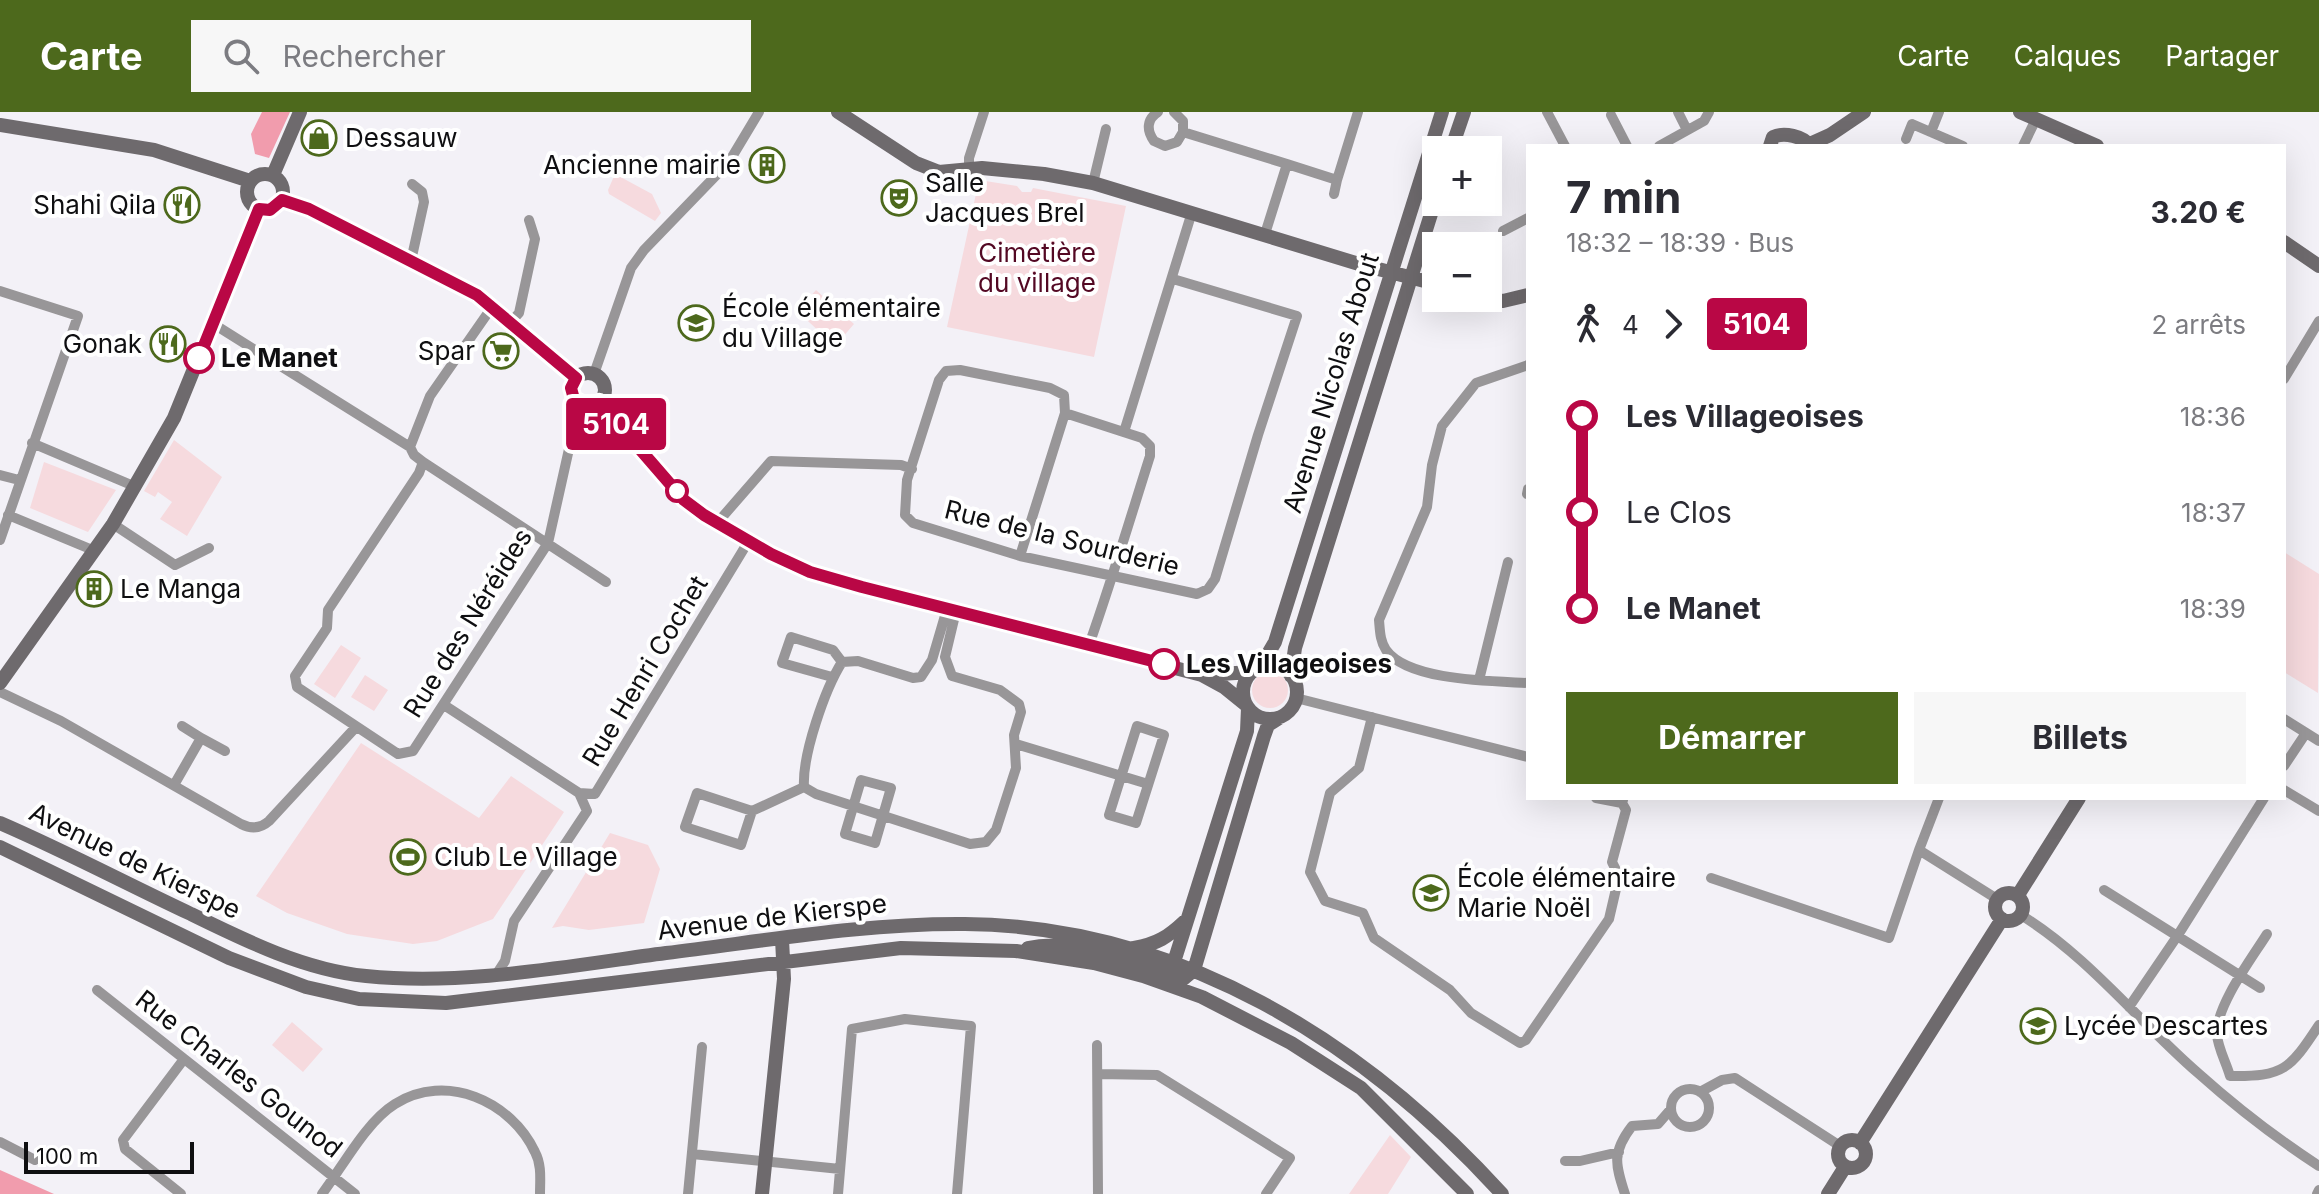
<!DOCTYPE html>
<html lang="fr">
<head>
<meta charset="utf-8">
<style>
  :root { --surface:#fff; --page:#f7f7f7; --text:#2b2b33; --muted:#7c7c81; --accent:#4d691c }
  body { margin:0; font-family:Inter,sans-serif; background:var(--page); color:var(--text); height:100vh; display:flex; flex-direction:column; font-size:30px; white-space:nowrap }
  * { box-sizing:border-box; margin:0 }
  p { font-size:26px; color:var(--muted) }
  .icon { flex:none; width:44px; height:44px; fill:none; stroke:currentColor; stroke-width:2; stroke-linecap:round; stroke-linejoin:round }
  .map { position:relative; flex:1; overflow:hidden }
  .details { position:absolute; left:1526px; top:32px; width:760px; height:656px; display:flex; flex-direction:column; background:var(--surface); border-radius:0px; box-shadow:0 8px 32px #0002 }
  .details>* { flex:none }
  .badge { padding:0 16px; border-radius:6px; font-size:28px; line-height:52px }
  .buttons { position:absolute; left:1422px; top:24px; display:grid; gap:16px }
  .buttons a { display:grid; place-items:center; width:80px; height:80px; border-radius:0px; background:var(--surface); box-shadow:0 8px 32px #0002; font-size:40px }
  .scale { position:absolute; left:24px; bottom:20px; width:170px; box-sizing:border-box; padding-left:8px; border:4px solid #0f0f11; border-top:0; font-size:22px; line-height:28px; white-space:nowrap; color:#0f0f11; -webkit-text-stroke:6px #fff; paint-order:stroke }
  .map>.badge { position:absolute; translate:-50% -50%; box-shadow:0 0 0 4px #fff }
  .legs { display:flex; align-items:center; gap:12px; height:88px; padding:0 40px; font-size:26px }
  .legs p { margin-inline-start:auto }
  .headline { display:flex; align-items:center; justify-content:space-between; height:136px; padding:0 40px }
  h1 { font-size:44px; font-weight:700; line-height:60px }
  .primary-button { display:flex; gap:16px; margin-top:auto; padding:16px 40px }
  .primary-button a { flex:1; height:92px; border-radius:0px; background:var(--accent); color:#fff; font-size:32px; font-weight:700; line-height:92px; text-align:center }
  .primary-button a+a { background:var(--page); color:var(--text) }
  ul { padding:0 40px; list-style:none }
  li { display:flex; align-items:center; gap:28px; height:96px; font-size:30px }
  li i { display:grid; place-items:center; width:12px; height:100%; margin:0 10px; background:currentColor }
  li i::after { content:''; width:20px; height:20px; margin:-10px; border:6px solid; border-radius:50%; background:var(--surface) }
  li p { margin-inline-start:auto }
  li:first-child i { background:linear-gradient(#0000 50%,currentColor 0) }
  li:last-child i { background:linear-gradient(currentColor 50%,#0000 0) }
  header { display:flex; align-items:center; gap:48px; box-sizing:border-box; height:112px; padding:0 40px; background:var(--accent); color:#fff }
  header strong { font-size:38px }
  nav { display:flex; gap:44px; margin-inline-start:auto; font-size:28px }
  .search { width:560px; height:72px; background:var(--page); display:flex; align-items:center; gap:20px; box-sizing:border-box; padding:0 28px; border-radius:0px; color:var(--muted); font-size:30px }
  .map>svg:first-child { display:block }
  .green { fill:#f6dade }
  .forest { fill:#f19cad }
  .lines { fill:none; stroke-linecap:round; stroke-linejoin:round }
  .street { stroke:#989698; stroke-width:10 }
  .secondary { stroke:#6e6a6d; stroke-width:14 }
  .line-1-casing { stroke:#fff; stroke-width:18 }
  .line-1 { stroke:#b90745; stroke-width:12 }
  .stop-1-dot { fill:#fff; stroke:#b90745; stroke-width:4 }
  .labels { text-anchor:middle; stroke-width:8; stroke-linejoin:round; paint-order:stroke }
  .poi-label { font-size:26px; fill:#0f0f11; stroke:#fff; text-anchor:start }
  .park-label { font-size:26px; fill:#530823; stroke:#fff }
  .stop-label { font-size:26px; font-weight:bold; fill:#0f0f11; stroke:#fff; text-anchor:start }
  .street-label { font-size:26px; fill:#0f0f11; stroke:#fff }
</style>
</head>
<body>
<header>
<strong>Carte</strong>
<div class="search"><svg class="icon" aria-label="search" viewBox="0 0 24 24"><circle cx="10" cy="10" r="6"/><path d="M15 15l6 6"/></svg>Rechercher</div>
<nav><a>Carte</a><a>Calques</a><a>Partager</a></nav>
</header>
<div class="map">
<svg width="2319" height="1082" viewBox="0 0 2319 1082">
  <rect width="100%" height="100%" fill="#f3f1f7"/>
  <path class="green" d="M615,62L652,82L661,101L655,109L609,82L608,78Z
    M979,68L1017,74L1022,80H1031L1033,76L1126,94L1094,245L947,215Z
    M816,178L854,212L835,234L797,199Z
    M174,328L222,365L187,424L160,407L172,390L158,380L155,385L144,379Z
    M44,350L116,378L88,420L30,396Z
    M2284,440L2319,462L2318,581L2284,560Z
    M341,533L361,546L335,586L314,572Z
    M1252 578a18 18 0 1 1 36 0a18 18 0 1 1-36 0Z
    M365,563L388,578L374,599L351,585Z
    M361,631L479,706L511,664L564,700L493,807L437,829L413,832L347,822L287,801L256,784Z
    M610,721L648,733L660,757L644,811L589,818L563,814L552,816Z
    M292,910L323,937L303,960L272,933Z
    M1390,1023L1411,1045L1388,1082H1349Z"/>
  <path class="forest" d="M262,0H290L269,46L255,42L251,22Z
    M0,1058L54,1082H0Z"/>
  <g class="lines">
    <path class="street" d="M1158,0C1147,7 1146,18 1154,29L1165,34L1177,30L1183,20V9L1174,0
      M1547,0L1565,34
      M1678,0L1687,18
      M1611,3L1627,34
      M1183,20L1287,52
      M1931,20L1939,0
      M1906,27L1912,12L1963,34
      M1659,34L1704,9L1709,0
      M2023,34L2036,7
      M969,57V46L984,0
      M1093,71L1106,17
      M1334,82L1337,68
      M1503,119L1528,106
      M1265,122L1287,52L1337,68L1358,0
      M411,149L424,90L422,80L412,72
      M0,179L78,204L0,428
      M511,210L519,201L535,127L529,108
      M212,211L410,335
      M1528,253L1476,271L1442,314L1432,353L1427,395L1379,508C1380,519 1380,529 1386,538C1408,569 1492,569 1528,571
      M594,262L631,156L644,138L729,50L759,0
      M2284,267L2319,209
      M584,294L569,337L548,431L413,639L398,642L297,575L295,564L327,516L328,498L419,361L423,350L606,470
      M1124,320L1192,100
      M32,331L136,375
      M423,350L414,343L410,335L430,284L492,195
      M0,363L19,368
      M1527,382L1528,377
      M8,403L95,439
      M718,410L771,349L901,353L912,357
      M113,412L175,453L209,436
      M1020,444L1065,301
      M947,497L932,548L921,565L913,566L858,549L842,550C825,577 802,643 804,675L816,682L970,732L986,730L996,718L1016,656L1014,623L1021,600L1019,592L1000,578L952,564L945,545L956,499
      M1089,533C1111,471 1130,407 1150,344V334L1142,326L1065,301L1064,283L1050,276L960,258L946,259L939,268L907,368L905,403L913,411L1020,444L1197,482L1208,477L1215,467L1258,323L1297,204L1173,167
      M832,565L782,551L791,525L833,538L842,550
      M1479,568L1508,450
      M0,580L61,609L241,712C251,717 260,717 269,709L356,615
      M1296,586L1528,645
      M444,593L579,681L595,682L748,430
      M1372,605L1359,656L1330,681L1310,760L1325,789L1363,801L1374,826L1450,878L1471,901L1520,931L1526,928L1609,807L1619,764L1612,750L1626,698L1622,691
      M2284,607L2319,629
      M182,614L201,626
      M1137,614L1164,623L1136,711L1109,703Z
      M1016,632L1148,672
      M2284,654L2306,621
      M861,668L891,676L875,731L845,722Z
      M174,673L201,626L225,639
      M2284,678L2319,699
      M1596,686L1622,691L1623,688
      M752,699L741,733L685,715L697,681L752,699L804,675
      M1919,738L1939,686
      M1711,766L1889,826L1919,738L1997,787
      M2104,778L2260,876
      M2021,803C2089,845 2138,909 2198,961C2236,995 2276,1026 2319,1054
      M2267,822C2252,846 2215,895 2217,923C2218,936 2226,950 2230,964C2284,965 2290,957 2319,913
      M496,863L505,849L514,809L587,699L579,681
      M97,878L355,1082
      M2129,895L2178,823L2264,686
      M1097,933L1098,1082
      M1098,962L1157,963L1290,1046L1266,1082
      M1671 996a19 19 0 1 1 38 0a19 19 0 1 1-38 0Z
      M1700,980L1722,968L1735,966L1840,1034
      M0,1030L35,1048
      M692,1042L840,1057
      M1565,1049H1580L1619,1040
      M181,1082L125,1037L123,1028L184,947
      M322,1082C343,1054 366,1010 395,992C446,960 511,989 535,1040C542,1053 540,1068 540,1082
      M688,1082L702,935
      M838,1082L852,917L905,907L971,914L957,1082
      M1625,1082C1615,1052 1612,1040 1632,1014L1658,1012L1671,997
      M2317,1082L2319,1078"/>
    <path class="secondary" d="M838,0L916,51L939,60L982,56L1044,62L1093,71L1359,152L1436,172
      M2020,0L2097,34
      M0,13L154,38L250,69
      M1810,32L1830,23L1864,0
      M1770,34L1773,25C1784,20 1803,24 1810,34
      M1451,38L1464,0
      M247 80a18 18 0 1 1 36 0a18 18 0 1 1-36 0Z
      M273,63L300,0
      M282,88L309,97L477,183L576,266
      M2284,130L2319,154
      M1481,186L1503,189L1528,183
      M571 278a17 17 0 1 1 34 0a17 17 0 1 1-34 0Z
      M599,290L684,388L704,403L771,442L810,460L862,475L1202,563L1224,575L1245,592
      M1243 580a27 27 0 1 1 54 0a27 27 0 1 1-54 0Z
      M1261,554L1275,530L1442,0
      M1203,563L1252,560
      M1291,564L1295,536L1436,86
      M0,571L113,412L174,306L259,97
      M0,711C65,739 127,772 191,802C246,829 305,858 366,864C466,874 567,854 666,841C765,829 865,811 965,812C1178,814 1363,929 1502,1082
      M0,735L229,846L306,875L359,887L446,891L901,836L1016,839L1094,851L1143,864L1202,885L1291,931L1361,976L1467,1082
      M1995 795a14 14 0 1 1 28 0a14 14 0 1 1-28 0Z
      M2018,783L2079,686
      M1028,836C1073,826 1126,848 1169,862L1183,860
      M1134,836C1157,832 1168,825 1185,809
      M1175,874L1194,858L1264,624L1268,613L1279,606
      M1175,874L1174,850L1247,619L1248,596
      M1838 1042a14 14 0 1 1 28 0a14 14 0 1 1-28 0Z
      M1860,1031L2002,807
      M762,1082L784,867L782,827
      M1828,1082L1845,1055"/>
  </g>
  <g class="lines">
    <defs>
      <path id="line-1" d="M199,246L259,97L270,98L282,88L309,97L477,183L576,266L571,276L574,287L589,294L599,290L684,388L704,403L771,442L810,460L862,475L1164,552"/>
    </defs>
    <use href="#line-1" class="line-1-casing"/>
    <use href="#line-1" class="line-1"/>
  </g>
  <defs>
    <symbol id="shop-ring" viewBox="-11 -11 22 22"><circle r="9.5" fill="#fff" stroke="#4d691c" stroke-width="1.5"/><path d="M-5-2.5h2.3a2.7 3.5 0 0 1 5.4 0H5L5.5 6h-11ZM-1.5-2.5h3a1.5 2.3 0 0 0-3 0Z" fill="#4d691c"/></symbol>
    <symbol id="building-ring" viewBox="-11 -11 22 22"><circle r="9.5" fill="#fff" stroke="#4d691c" stroke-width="1.5"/><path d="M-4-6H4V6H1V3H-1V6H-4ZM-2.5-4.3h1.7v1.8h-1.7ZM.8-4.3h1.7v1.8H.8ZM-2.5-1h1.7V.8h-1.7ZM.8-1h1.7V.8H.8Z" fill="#4d691c"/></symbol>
    <symbol id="theatre-ring" viewBox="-11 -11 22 22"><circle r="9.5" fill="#fff" stroke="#4d691c" stroke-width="1.5"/><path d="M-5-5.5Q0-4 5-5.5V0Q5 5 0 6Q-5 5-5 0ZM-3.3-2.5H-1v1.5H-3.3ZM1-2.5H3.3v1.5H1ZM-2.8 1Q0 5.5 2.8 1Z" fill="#4d691c"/></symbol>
    <symbol id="restaurant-ring" viewBox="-11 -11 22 22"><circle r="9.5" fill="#fff" stroke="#4d691c" stroke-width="1.5"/><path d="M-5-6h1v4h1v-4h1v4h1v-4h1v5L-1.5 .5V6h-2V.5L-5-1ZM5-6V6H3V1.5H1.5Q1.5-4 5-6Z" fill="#4d691c"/></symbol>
    <symbol id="school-ring" viewBox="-11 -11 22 22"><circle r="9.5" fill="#fff" stroke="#4d691c" stroke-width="1.5"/><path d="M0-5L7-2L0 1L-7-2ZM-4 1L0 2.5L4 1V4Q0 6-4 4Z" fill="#4d691c"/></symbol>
    <symbol id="supermarket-ring" viewBox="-11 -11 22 22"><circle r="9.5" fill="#fff" stroke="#4d691c" stroke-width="1.5"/><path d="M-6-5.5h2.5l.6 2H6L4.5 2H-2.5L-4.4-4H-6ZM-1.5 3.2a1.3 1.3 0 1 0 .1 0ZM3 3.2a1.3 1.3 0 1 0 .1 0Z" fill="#4d691c"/></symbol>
    <symbol id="stadium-ring" viewBox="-11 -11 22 22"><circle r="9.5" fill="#fff" stroke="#4d691c" stroke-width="1.5"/><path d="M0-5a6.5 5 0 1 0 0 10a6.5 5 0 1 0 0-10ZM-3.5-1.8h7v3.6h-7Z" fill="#4d691c"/></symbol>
  </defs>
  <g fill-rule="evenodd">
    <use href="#shop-ring" x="299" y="6" width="40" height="40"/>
    <use href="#building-ring" x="747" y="33" width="40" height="40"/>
    <use href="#theatre-ring" x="879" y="66" width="40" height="40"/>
    <use href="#restaurant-ring" x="162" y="73" width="40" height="40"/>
    <use href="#school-ring" x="676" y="191" width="40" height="40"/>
    <use href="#restaurant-ring" x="148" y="212" width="40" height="40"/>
    <use href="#supermarket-ring" x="481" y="219" width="40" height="40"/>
    <use href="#building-ring" x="74" y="457" width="40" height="40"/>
    <use href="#stadium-ring" x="388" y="725" width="40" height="40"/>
    <use href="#school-ring" x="1411" y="761" width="40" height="40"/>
    <use href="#school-ring" x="2018" y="894" width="40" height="40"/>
  </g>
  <g class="stop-1-dot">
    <circle cx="199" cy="246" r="14"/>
    <circle cx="677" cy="379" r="10"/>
    <circle cx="1164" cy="552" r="14"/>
  </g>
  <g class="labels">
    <g class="poi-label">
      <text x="345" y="35">Dessauw</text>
      <text x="741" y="62" text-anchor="end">Ancienne mairie</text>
      <text x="925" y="80">Salle<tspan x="925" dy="30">Jacques Brel</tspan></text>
      <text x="156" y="102" text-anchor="end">Shahi Qila</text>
      <text x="722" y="205">École élémentaire<tspan x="722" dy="30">du Village</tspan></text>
      <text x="142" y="241" text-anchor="end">Gonak</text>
      <text x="475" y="248" text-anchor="end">Spar</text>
      <text x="120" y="486">Le Manga</text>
      <text x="434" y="754">Club Le Village</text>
      <text x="1457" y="775">École élémentaire<tspan x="1457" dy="30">Marie Noël</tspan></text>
      <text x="2064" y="923">Lycée Descartes</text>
    </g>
    <g class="park-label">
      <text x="1037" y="150">Cimetière<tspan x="1037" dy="30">du village</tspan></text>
    </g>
    <g class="stop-label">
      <text x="221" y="255">Le Manet</text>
      <text x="1186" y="561">Les Villageoises</text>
    </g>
    <g class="street-label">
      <text transform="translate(1331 271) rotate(-73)" y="9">Avenue Nicolas About</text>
      <text transform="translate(1062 426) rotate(14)" y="9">Rue de la Sourderie</text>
      <text transform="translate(468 511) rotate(-58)" y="9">Rue des Néréides</text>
      <text transform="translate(645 559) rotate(-59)" y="9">Rue Henri Cochet</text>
      <text transform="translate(135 749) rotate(26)" y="9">Avenue de Kierspe</text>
      <text transform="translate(772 805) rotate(-7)" y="9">Avenue de Kierspe</text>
      <text transform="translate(239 962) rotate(38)" y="9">Rue Charles Gounod</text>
    </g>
  </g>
</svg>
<div class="buttons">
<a>+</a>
<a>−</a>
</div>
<div class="scale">100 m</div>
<b class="badge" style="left:616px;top:312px;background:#b90745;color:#fff">5104</b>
<section class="details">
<div class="headline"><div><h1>7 min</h1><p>18:32 – 18:39 · Bus</p></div><b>3.20 €</b></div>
<div class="legs"><svg class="icon" aria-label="walk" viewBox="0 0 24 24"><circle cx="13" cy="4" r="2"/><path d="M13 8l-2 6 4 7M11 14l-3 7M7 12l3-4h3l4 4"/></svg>4<svg class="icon" aria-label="forward" viewBox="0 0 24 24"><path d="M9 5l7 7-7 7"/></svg><b class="badge" style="background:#b90745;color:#fff">5104</b><p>2 arrêts</p></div>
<ul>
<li><i style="color:#b90745"></i><b>Les Villageoises</b><p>18:36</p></li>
<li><i style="color:#b90745"></i><span>Le Clos</span><p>18:37</p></li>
<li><i style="color:#b90745"></i><b>Le Manet</b><p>18:39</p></li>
</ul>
<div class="primary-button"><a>Démarrer</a><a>Billets</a></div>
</section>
</div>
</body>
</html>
